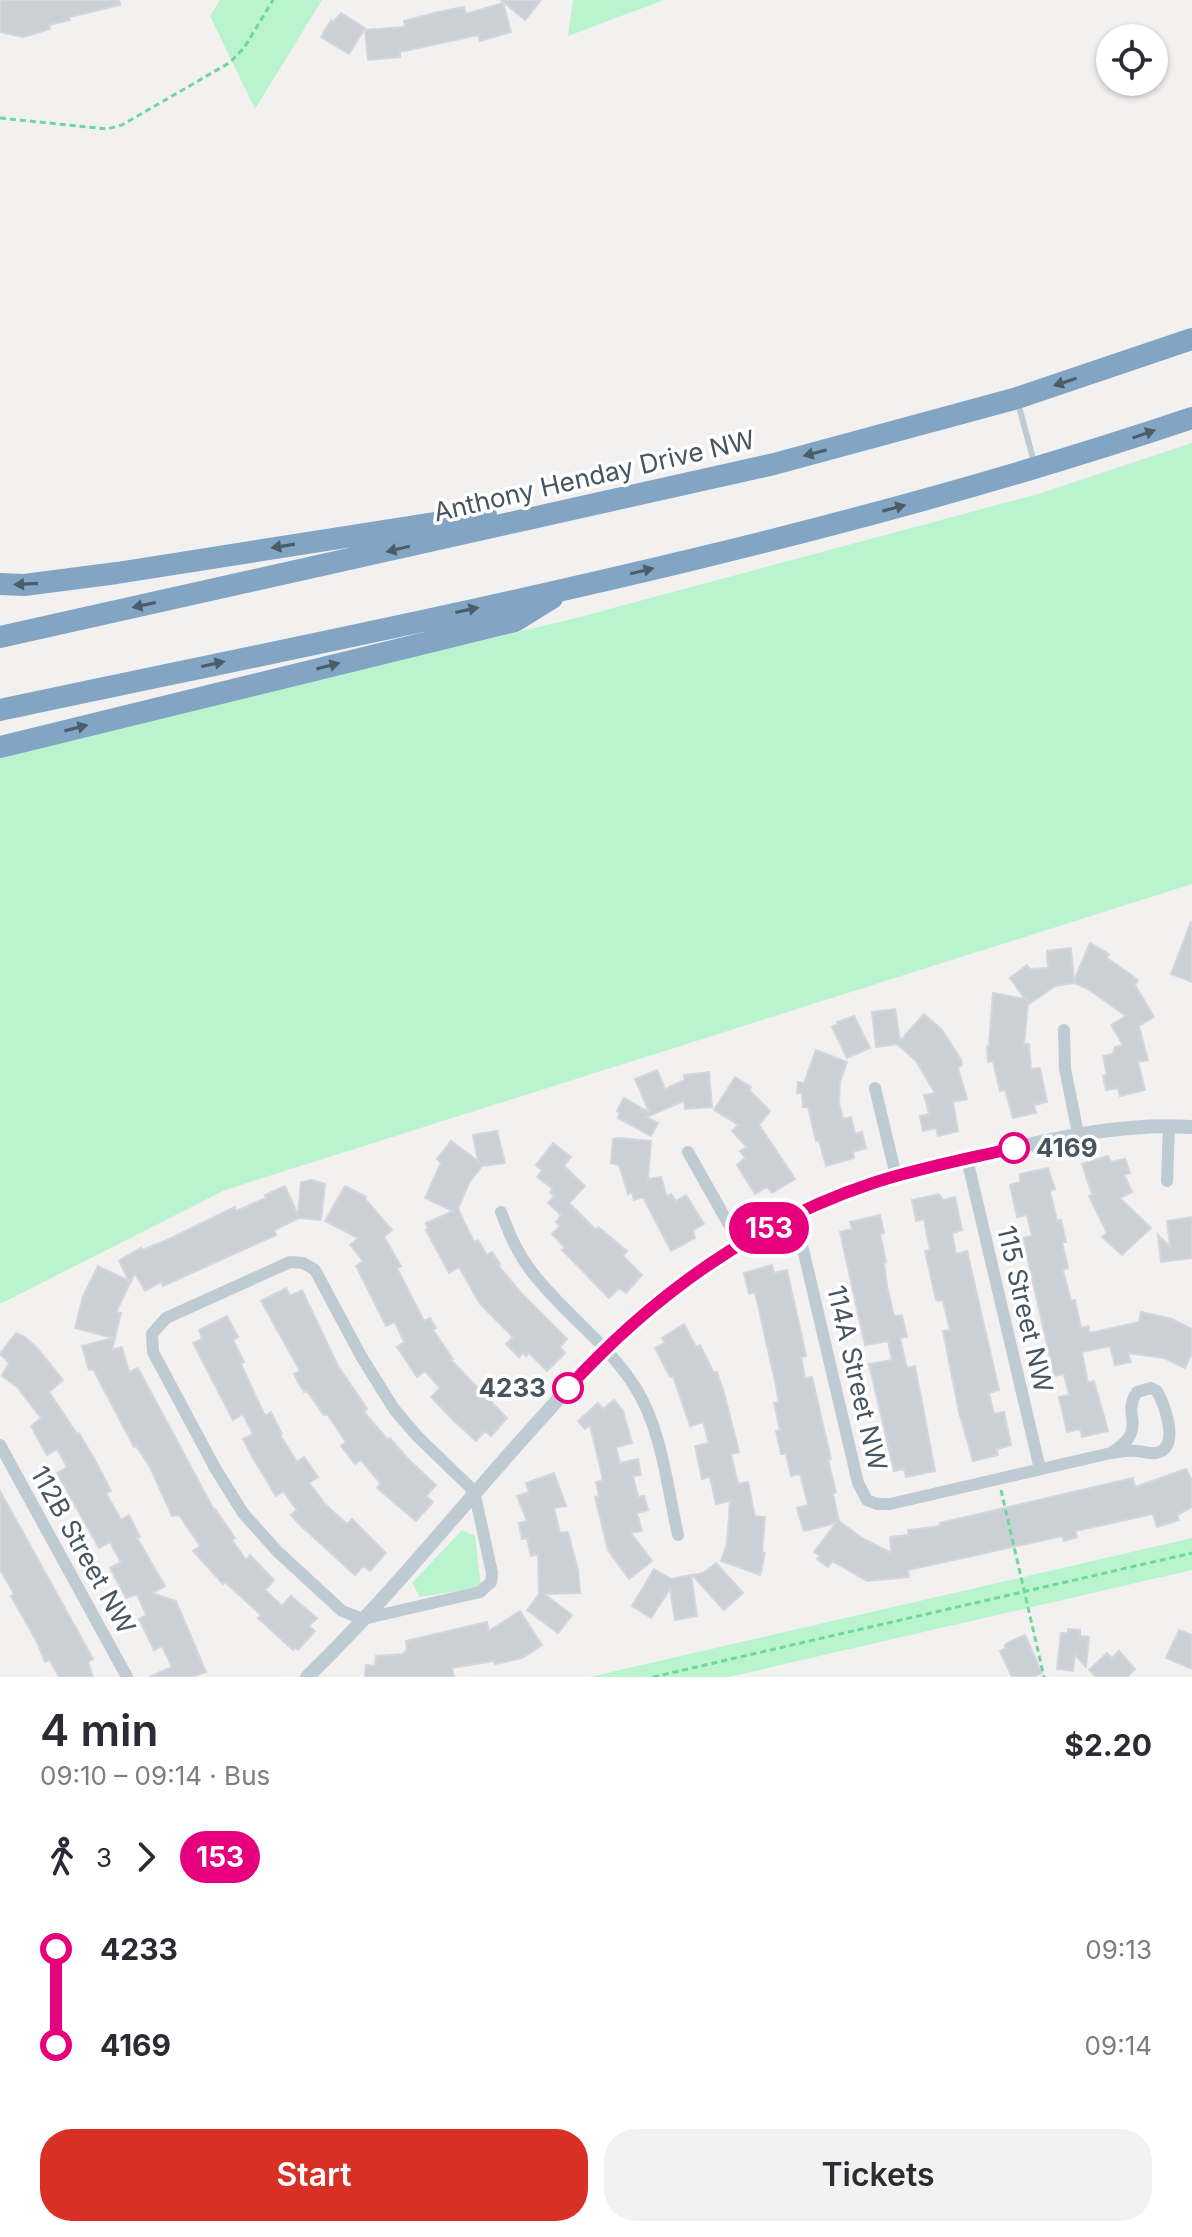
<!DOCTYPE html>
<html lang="en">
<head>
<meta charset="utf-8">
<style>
  :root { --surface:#fff; --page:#f2f2f3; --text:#2b2b33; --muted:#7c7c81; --accent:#d93025 }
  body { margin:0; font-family:Inter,sans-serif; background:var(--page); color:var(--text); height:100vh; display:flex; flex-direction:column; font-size:30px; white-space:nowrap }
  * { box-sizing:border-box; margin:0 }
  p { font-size:26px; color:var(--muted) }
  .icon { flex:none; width:44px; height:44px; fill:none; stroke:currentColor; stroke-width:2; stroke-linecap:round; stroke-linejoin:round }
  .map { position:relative; height:1677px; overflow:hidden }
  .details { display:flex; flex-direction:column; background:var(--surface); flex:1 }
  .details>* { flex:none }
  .badge { padding:0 16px; border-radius:26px; font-size:28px; line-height:52px }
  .controls { position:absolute; left:1096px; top:24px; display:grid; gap:16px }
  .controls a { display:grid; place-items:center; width:72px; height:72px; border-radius:50%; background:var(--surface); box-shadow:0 2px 6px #0004; font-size:40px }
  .map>.badge { position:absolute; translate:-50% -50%; box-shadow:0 0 0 4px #fff }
  .legs { display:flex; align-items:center; gap:12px; height:88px; padding:0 40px; font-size:26px }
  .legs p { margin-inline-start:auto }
  .head { display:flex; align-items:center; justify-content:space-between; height:136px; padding:0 40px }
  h1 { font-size:44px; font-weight:600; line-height:60px }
  .action { display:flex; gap:16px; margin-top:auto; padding:16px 40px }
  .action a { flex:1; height:92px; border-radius:32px; background:var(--accent); color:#fff; font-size:32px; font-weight:600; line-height:92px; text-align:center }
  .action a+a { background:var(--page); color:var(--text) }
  ul { padding:0 40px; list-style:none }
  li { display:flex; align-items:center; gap:28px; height:96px; font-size:30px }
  li i { display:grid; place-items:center; width:12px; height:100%; margin:0 10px; background:currentColor }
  li i::after { content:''; width:20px; height:20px; margin:-10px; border:6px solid; border-radius:50%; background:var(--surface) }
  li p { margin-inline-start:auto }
  li:first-child i { background:linear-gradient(#0000 50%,currentColor 0) }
  li:last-child i { background:linear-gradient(currentColor 50%,#0000 0) }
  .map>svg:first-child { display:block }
  .green { fill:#baf4ce }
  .building { fill:#cbd0d6; stroke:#d3d6dc; stroke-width:2 }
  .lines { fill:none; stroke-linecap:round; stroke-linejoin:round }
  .path { stroke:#6ed79f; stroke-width:3; stroke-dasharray:6 4; stroke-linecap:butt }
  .service { stroke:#bfcbd3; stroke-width:6 }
  .minor { stroke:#bfcbd3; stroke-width:12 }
  .tertiary { stroke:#bfcbd3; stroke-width:14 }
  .motorway { stroke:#82a5c4; stroke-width:22 }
  .oneway { fill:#4c5d6a }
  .line-1-casing { stroke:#fff; stroke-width:18 }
  .line-1 { stroke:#e6007e; stroke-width:12 }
  .stop-1-dot { fill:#fff; stroke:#e6007e; stroke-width:4 }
  .labels { text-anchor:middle; stroke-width:7; stroke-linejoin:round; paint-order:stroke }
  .street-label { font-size:26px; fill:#465560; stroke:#fff }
  .stop-label { font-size:26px; font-weight:bold; fill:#465560; stroke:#fff; text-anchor:start }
</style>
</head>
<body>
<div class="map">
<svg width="1192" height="1677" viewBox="0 0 1192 1677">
  <rect width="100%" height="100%" fill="#f3f0f0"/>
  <path class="green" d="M220,0H322L255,109L210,16Z
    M573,0H664L568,36Z
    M1192,443V884L225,1190L0,1304V756L576,618L1038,494Z
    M462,1530L475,1536L481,1587L420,1597L412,1583Z
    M1192,1538V1570L729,1677H590Z"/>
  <path class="building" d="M0,0H119L120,5L69,17L70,20L49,25L50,29L23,37L0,32Z
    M501,0H541L525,20Z
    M503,3L511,32L480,41L478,35L400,52V57L368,60L365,30L405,27L404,21L438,12L464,7L466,14Z
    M341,13L365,28L349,54L321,37L331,20L333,22Z
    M1191,922H1192V982L1171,974Z
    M1090,943L1109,954L1107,958L1138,980L1135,985L1154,1017L1139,1026L1148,1060L1138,1062L1145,1090L1120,1096L1118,1088L1106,1090L1103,1076L1107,1075L1103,1056L1113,1054L1115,1047L1123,1045L1111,1025L1126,1016L1088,989L1074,983L1055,986L1029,1004L1028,1002L1024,1044H1029L1031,1069L1040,1068L1047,1102L1034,1105L1036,1113L1013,1118L1005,1090L1000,1091L993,1061L988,1062L987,1046H989L993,993L1025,999L1010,978L1027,965L1030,969L1048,968L1047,951L1071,948L1074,981Z
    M895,1009L900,1041L924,1014L942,1030L961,1060L962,1065L958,1068L967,1099L953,1102L958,1131L938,1136L936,1128L923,1131L920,1116L929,1114L924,1095L935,1093L916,1061L897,1044L876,1047L872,1012Z
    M854,1016L870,1048L847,1058L832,1027L838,1024L837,1022Z
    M816,1050L847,1062L840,1082L839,1103L843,1119L851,1117L855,1134L862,1132L866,1148L853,1152L854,1158L826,1166L819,1140L816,1141L808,1107H803L802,1093H797L798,1082L804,1083Z
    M657,1070L665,1089L685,1080L684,1075L709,1072L712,1107L685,1109L684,1101L646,1117L658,1123L651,1136L618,1118L620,1113L617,1111L624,1098L649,1112L635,1079Z
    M735,1077L751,1087L749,1090L770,1111L759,1125L795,1179L772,1193L767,1187L755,1194L737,1165L745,1158L740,1151L747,1147L732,1131L738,1125L714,1110Z
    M497,1131L505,1163L482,1166L469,1183L458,1209L474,1242L478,1240L487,1255L492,1252L500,1264L498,1265L521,1293L567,1339L560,1347L565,1353L547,1371L529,1353L526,1356L523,1353L519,1357L506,1344L513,1337L480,1304L459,1267L449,1273L426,1230L428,1229L426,1223L453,1211L425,1198L441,1163L437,1159L451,1141L478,1161L473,1135Z
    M618,1138L651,1141L648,1179L661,1177L667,1197L671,1194L676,1201L686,1195L704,1224L693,1230L695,1238L671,1251L643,1197L634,1200L632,1192L628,1194L619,1165L611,1163L613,1139Z
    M553,1143L571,1157L564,1166L585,1186L569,1203L596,1230L598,1227L627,1251L623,1256L642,1275L626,1293L619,1288L609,1298L562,1250L565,1248L552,1234L560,1226L556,1222L561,1215L548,1203L554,1196L550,1192L553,1189L537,1177L542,1170L536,1165Z
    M1108,1156L1111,1162L1125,1159L1130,1173L1124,1175L1132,1192L1120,1198L1151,1228L1122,1255L1102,1237L1107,1233L1089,1196L1092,1194L1082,1164Z
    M1048,1168L1055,1189L1050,1191L1057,1221L1061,1220L1066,1242H1062L1068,1268L1063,1270L1071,1301L1075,1300L1081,1328L1088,1326L1090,1333L1139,1322L1141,1312L1172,1319L1192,1329V1353L1185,1368L1164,1358L1128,1353L1131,1362L1115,1365L1110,1346L1082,1352L1088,1383L1094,1381L1108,1431L1082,1437L1080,1429L1067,1432L1059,1397L1069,1395L1064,1374L1054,1376L1023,1238L1032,1236L1027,1215L1017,1217L1010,1185L1020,1182V1174Z
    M312,1180L325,1184L321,1220L299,1218L274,1230L276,1235L163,1286L161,1282L145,1291L135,1273L116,1312L121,1313L112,1350L122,1347L129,1372L138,1368L214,1510L215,1509L235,1538L232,1540L246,1560L250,1555L274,1580L265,1590L282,1606L291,1596L317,1618L309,1626L315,1631L298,1650L295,1648L293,1650L258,1618L261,1615L225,1582L223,1584L193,1551L200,1546L179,1515L172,1516L150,1467L136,1446L134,1447L93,1369L89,1370L82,1346L113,1338L75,1328L83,1296L98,1266L129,1281L119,1261L123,1258L141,1248L142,1250L165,1241L235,1207L236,1211L266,1198L265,1195L285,1186L298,1215L301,1182Z
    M345,1186L366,1197L365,1199L392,1230L384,1237L401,1266L397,1268L424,1321L430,1318L436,1328L433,1330L453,1359L451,1360L507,1418L491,1436L485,1431L476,1441L453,1420L431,1397L440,1388L425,1371L417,1377L397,1347L404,1342L395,1322L386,1326L356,1266L363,1261L350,1245L358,1238L325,1221Z
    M939,1194L943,1200L955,1197L962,1230L952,1233L956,1254L967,1251L999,1390L989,1393L994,1414L1004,1412L1011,1445L997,1449L998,1455L973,1461L959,1412L943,1331L950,1330L943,1301L936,1300L925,1251L930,1250L924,1219L916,1221L912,1200Z
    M880,1215L884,1233L880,1234L886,1262L884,1263L887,1286L894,1316L902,1315L907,1337L900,1338L907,1368L915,1366L935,1471L906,1477L904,1469L894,1471L869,1364L892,1360L888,1341L865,1345L840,1232L852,1229L850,1222Z
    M1192,1217V1258L1161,1262L1158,1235L1170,1247L1167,1221Z
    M772,1265L774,1273L787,1270L806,1356L801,1357L805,1378L812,1377L831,1459L828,1460L836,1492L833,1494L839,1521L862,1538L891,1553L890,1537L909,1535L908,1530L941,1526L940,1523L1133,1478L1135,1487L1186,1469L1192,1480V1507L1177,1515L1179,1520L1157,1527L1153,1514L1075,1531L1077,1537L1064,1541L1062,1536L908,1570L909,1577L867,1581L832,1561L828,1567L817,1559L820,1556L814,1552L836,1523L804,1531L801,1522L797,1508L808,1505L800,1474L791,1476L786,1454H781L776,1431L780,1430L774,1403L779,1402L774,1377L755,1292L749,1294L744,1273Z
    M286,1288L290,1296L302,1290L338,1366L367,1409L364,1412L388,1440L390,1438L407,1458L436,1485L426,1496L433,1502L416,1521L377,1488L381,1484L361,1460L355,1464L341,1446L346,1442L327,1414L324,1415L307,1391L304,1392L299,1384L294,1374L300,1371L261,1301Z
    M227,1316L238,1337L233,1340L244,1362L241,1364L265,1416L271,1412L282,1434L280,1435L297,1462L304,1457L318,1477L309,1483L325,1504L347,1524L352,1519L386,1553L370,1571L363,1566L355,1575L300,1525L291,1515L297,1510L283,1491L276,1496L253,1458L243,1439L253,1434L243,1414L233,1420L193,1343L202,1339L199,1330Z
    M684,1324L696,1347L700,1345L714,1373L717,1372L724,1393L739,1452L731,1454L738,1484L748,1482L755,1516L765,1517L762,1552L765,1553L760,1575L721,1561L727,1544L730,1501L716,1504L710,1477L702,1479L695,1446L709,1443L703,1422L690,1426L673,1376L670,1377L655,1348L665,1343L662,1338Z
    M16,1333L25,1337L37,1348L63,1380L49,1392L77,1434L79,1433L96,1462L111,1491L106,1493L121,1520L129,1515L140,1537L137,1538L165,1586L152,1593L176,1601L206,1672L192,1677H149L172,1667L162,1646L154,1650L139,1619L146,1615L137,1594L126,1598L110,1568L121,1562L110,1542L99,1548L57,1473L67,1467L57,1449L47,1455L31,1426L41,1418L17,1387L2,1376L9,1363L0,1354Z
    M614,1400L623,1411L632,1443L616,1447L620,1463L638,1459L641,1475L633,1476L638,1497L644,1496L648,1510L637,1513L642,1531L631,1533L652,1561L629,1579L608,1550L595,1497L599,1496L596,1482L603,1480L600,1467L590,1425L585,1429L578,1421L598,1403L603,1409Z
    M554,1473L566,1506L554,1508L560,1533L568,1532L578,1570L580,1593L544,1594L572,1615L558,1633L527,1610L539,1594L538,1554L531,1556L527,1538L522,1539L519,1523L527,1521L517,1496L529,1492L526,1483Z
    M0,1491L93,1659L88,1662L93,1677H59L50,1660L45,1662L37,1642L11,1596L14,1594L0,1569Z
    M716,1563L743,1593L724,1610L692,1575L703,1573Z
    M654,1569L671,1579L691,1575L697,1616L675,1620L670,1589L651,1618L632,1606Z
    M520,1611L542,1645L522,1658L495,1664L494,1661L452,1668L454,1677H365L366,1665L375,1666L376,1656L404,1654V1652L407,1651L406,1641L487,1622L489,1631Z
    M1068,1629L1080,1630V1636L1089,1637L1086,1667L1075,1655L1073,1671L1057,1669L1061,1633H1068Z
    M1179,1630L1192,1635V1669L1166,1658Z
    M1025,1635L1042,1673L1033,1677H1012L1000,1651L1006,1648L1005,1645L1009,1642Z
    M1119,1651L1135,1669L1127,1677H1096L1089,1670L1107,1653L1112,1658Z"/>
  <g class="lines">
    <path class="path" d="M0,118L107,129L122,125L229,63L244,48L273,0
      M1001,1490L1044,1677
      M653,1677L1192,1553"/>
    <path class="service" d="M1018,403L1034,462"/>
    <path class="minor" d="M1064,1030L1065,1069L1078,1133
      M875,1088L896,1176
      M688,1152L740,1244
      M967,1159L1040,1469
      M1167,1181L1169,1126
      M501,1212C510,1236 519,1257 536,1277C567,1316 608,1344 635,1387C662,1429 667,1487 678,1535
      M795,1215L858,1483L867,1500L877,1504H890L1111,1453C1119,1452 1128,1450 1137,1451C1143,1451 1149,1454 1156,1453C1181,1449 1165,1405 1157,1391L1151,1388L1137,1392C1120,1417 1151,1428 1111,1453
      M290,1262L303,1263L315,1270L361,1356L394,1409L417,1436L474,1491L492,1573L491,1582L480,1592L363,1619L342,1611L277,1551L243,1513L215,1468L153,1352L152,1334L166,1318Z
      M0,1445L127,1677"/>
    <path class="tertiary" d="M307,1677C392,1595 466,1500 546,1413C577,1378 607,1343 642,1313C744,1227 850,1185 978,1156C1050,1140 1118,1122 1192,1127"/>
    <path class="motorway" d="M0,584L24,585L117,573L486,515
      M0,637L774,464L1017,398L1192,339
      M0,710C400,625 804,549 1192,418
      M0,747L515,621L552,598"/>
  </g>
  <defs><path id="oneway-solid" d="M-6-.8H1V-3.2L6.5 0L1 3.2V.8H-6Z" transform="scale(2)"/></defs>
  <g class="oneway">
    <use href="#oneway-solid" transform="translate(1065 382) rotate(162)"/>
    <use href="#oneway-solid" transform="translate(1144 434) rotate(-19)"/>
    <use href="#oneway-solid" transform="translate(815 453) rotate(165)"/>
    <use href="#oneway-solid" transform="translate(894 508) rotate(-15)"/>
    <use href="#oneway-solid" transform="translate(283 546) rotate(171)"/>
    <use href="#oneway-solid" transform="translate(398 549) rotate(167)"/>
    <use href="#oneway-solid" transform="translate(642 571) rotate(-13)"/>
    <use href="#oneway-solid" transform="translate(26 584) rotate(177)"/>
    <use href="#oneway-solid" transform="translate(144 605) rotate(168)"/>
    <use href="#oneway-solid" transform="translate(467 610) rotate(-12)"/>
    <use href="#oneway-solid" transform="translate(213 664) rotate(-12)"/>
    <use href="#oneway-solid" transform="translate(328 666) rotate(-14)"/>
    <use href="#oneway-solid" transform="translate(76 728) rotate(-14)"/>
  </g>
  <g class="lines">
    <defs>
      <path id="line-1" d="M568,1388C653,1295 752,1223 873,1183C919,1168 967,1159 1014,1148"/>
    </defs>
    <use href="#line-1" class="line-1-casing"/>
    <use href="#line-1" class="line-1"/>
  </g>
  <g class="stop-1-dot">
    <circle cx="1014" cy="1148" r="14"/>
    <circle cx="568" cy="1388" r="14"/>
  </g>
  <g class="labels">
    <g class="street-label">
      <text transform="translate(594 476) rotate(-13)" y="9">Anthony Henday Drive NW</text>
      <text transform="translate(1025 1309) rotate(77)" y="9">115 Street NW</text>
      <text transform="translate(857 1378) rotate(77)" y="9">114A Street NW</text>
      <text transform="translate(83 1550) rotate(61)" y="9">112B Street NW</text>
    </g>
    <g class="stop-label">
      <text x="1036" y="1157">4169</text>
      <text x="546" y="1397" text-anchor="end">4233</text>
    </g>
  </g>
</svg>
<div class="controls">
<a><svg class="icon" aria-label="locate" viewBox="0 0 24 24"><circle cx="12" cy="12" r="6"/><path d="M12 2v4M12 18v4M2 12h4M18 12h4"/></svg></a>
</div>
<b class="badge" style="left:769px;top:1228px;background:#e6007e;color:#fff">153</b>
</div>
<section class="details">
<div class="head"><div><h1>4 min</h1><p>09:10 – 09:14 · Bus</p></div><b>$2.20</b></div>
<div class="legs"><svg class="icon" aria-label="walk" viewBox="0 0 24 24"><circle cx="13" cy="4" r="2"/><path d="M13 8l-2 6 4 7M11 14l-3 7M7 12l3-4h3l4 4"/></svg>3<svg class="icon" aria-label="forward" viewBox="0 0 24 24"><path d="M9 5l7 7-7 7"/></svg><b class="badge" style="background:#e6007e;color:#fff">153</b></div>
<ul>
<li><i style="color:#e6007e"></i><b>4233</b><p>09:13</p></li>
<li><i style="color:#e6007e"></i><b>4169</b><p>09:14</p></li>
</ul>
<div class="action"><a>Start</a><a>Tickets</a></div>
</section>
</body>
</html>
